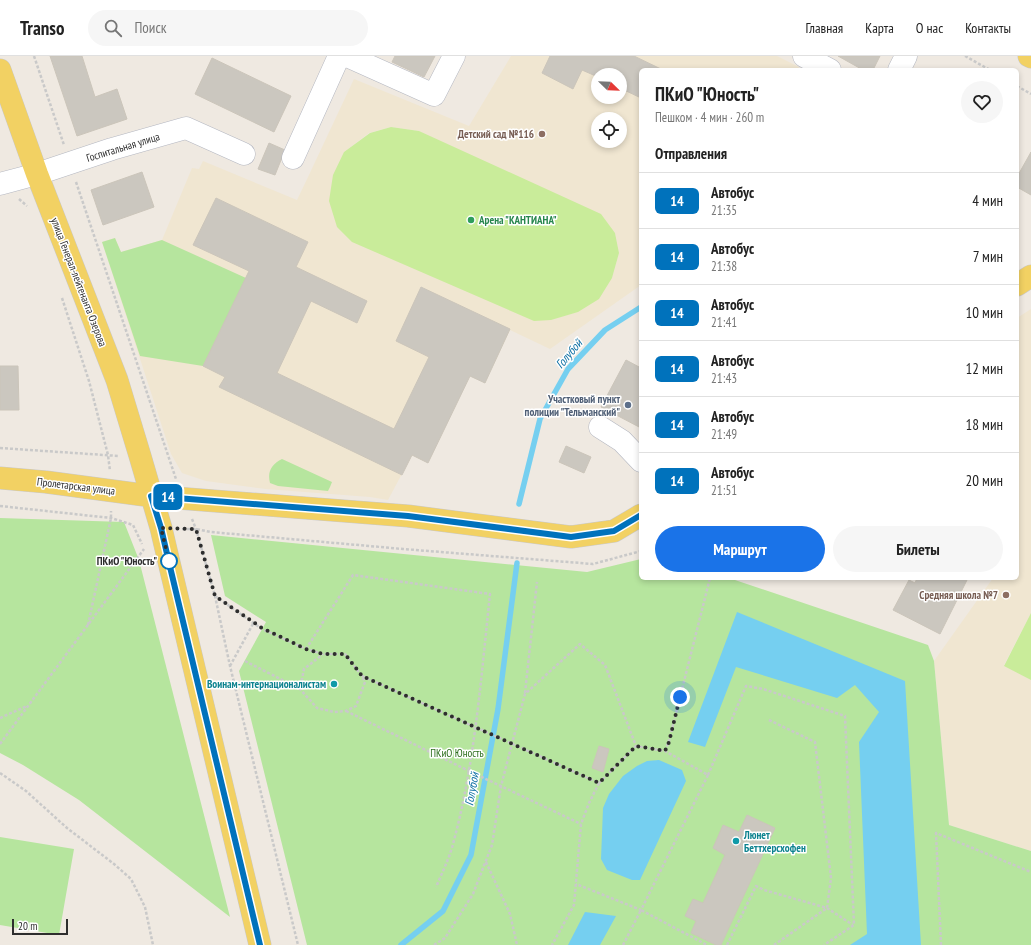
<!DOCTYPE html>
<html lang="ru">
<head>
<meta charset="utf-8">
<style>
  :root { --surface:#fff; --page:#f6f6f6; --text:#222; --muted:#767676; --line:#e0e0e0; --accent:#1a73e8 }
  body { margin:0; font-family:"PT Sans Narrow",sans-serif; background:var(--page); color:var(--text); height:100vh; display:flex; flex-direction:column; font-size:15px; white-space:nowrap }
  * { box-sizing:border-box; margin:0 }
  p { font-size:13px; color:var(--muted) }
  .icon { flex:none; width:22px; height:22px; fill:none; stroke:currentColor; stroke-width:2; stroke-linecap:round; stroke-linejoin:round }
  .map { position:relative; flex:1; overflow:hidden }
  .side { position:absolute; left:639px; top:12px; width:380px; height:512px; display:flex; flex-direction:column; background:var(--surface); border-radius:6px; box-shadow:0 2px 6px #0003 }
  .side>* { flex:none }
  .badge { padding:0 8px; border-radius:6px; font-size:14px; line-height:26px }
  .needle { width:26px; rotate:113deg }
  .controls { position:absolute; left:591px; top:12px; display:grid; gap:8px }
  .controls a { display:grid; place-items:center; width:36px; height:36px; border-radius:50%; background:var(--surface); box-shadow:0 2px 6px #0003; font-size:20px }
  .scale { position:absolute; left:12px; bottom:10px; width:56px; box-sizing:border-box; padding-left:4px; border:2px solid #2e2e2e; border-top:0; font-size:11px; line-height:14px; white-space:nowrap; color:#2e2e2e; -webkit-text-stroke:3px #fff; paint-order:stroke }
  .you { position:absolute; width:20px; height:20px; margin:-10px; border:3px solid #fff; border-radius:50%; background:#1a73e8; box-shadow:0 0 0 6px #1a73e833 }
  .map>.badge { position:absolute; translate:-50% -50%; box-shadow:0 0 0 2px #fff }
  h2 { padding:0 16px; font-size:15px; line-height:36px }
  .round { display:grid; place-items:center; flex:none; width:42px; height:42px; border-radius:21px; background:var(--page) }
  .head { display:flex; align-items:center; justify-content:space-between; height:68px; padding:0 16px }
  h1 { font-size:19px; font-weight:700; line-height:30px }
  .cta { display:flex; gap:8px; margin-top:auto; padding:8px 16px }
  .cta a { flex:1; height:46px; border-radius:24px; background:var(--accent); color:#fff; font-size:16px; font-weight:700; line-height:46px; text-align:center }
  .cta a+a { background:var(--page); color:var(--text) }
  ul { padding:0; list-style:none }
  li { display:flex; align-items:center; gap:12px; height:56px; padding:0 16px; border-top:1px solid var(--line) }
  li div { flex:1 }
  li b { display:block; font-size:15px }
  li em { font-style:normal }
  li .badge { min-width:44px; font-weight:700; text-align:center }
  header { display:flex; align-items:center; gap:24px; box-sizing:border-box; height:56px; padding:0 20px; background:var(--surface); border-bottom:1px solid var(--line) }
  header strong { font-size:19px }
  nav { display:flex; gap:22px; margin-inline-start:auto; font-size:14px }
  .search { width:280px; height:36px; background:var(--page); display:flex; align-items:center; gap:10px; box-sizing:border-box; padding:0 14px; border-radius:22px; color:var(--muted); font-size:15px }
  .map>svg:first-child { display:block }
  .education { fill:#f0e6d1; fill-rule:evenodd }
  .green { fill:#b6e59e }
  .pitch { fill:#c9ec9a }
  .water { fill:#75cff0 }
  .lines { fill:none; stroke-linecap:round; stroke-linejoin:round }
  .stream { stroke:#75cff0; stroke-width:5.5 }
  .building { fill:#cbc7bf; stroke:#cbc5ba }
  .minor-casing { stroke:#b4b7c1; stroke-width:23 }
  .major-casing { stroke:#c9c9c9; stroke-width:23 }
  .path { stroke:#c9c9c9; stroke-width:2.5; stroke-dasharray:3 2; stroke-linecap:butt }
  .minor { stroke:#fff; stroke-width:22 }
  .major { stroke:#f2d163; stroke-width:22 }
  .line-casing { stroke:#fff; stroke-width:9 }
  .line { stroke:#0072bc; stroke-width:6 }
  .walk { stroke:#2e2e2e; stroke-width:4; stroke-dasharray:0 7.2 }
  .education-dot { fill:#8d6e63; stroke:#fff; stroke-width:1.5 }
  .leisure-dot { fill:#2e9e5b; stroke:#fff; stroke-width:1.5 }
  .service-dot { fill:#5c6f8a; stroke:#fff; stroke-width:1.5 }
  .stop-dot { fill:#fff; stroke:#0072bc; stroke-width:2 }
  .culture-dot { fill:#0f9aa8; stroke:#fff; stroke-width:1.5 }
  .labels { text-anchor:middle; stroke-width:3; stroke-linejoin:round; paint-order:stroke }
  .education-label { font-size:11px; font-weight:bold; fill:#785e54; stroke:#fff; text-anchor:end }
  .street-label { font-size:11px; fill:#2e2e2e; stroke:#fff }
  .leisure-label { font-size:11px; font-weight:bold; fill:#27864d; stroke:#fff; text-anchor:start }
  .service-label { font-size:11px; font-weight:bold; fill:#4e5e75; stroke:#fff; text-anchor:end }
  .stop-label { font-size:11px; font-weight:bold; fill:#2e2e2e; stroke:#fff; text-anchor:end }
  .culture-label { font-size:11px; font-weight:bold; fill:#0d838f; stroke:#fff; text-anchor:end }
  .park-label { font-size:11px; fill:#2c6e1b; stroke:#fff }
  .water-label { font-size:12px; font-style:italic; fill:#0d6fa3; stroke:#fff }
</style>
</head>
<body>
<header>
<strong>Transo</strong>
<div class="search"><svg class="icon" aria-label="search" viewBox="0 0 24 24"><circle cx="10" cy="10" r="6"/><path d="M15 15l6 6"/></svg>Поиск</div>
<nav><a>Главная</a><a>Карта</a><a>О нас</a><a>Контакты</a></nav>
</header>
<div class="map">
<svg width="1031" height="889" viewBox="0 0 1031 889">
  <rect width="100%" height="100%" fill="#efe9e1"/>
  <path class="education" d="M511,0H777L799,11L797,14H641V229L550,293L510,274L485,327L470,320L428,407L412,399L388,444L370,441L266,433L206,425L182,417L171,398L102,186L115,182L121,196L162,184L192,112L199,113L203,105L297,144L308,121L354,23L469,70ZM598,19H620V41H598ZM598,63H620V85H598ZM391,71L419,75L615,177L619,197L612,222L344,96L369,77Z
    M1031,253V557L1004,609L1031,624V795L949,769L934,605L993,522H1017V262Z"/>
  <path class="green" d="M115,182L121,196L162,184L246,222L203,310L140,300L102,186Z
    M282,403L332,426L330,431L328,435L278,430L270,427C267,415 272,408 282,403Z
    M0,462L124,466L139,504L230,861L79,744L23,709L0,697Z
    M211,479L587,516L641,503V522H729L928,589L934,605L949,769L1031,795V889H307L239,615L266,566L225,540Z
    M0,781L74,793L59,879L0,869Z"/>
  <path class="pitch" d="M391,71L419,75L601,158L615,177L619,197L612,222L599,243L578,256L551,264L534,265L352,186L337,171L329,145L333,119L344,96L370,77Z
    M1031,557V624L1004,610Z"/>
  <path class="water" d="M737,556L905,625L921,889H850L867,878L859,686L879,656L855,629L837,642L736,611L705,691L688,686Z
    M659,704L682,714L686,725L640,824H632L607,814L601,803L603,752L609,738L623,720L637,710L647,705Z
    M585,856L616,860L600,889H568Z"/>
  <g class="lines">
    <path class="stream" d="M519,448L540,363L568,313L605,274L641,251
      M401,889L443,855L471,799L498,653L517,507"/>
  </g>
  <path class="building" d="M50,0H82L95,41L117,33L127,63L77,80Z
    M395,0H435L424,21L392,6Z
    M550,0H634L663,14H641V42L620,32V19H598V21L582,14L573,33L542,17Z
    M838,0H880L873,14H863Z
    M212,2L291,40L274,76L195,38Z
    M269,87L285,94L275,119L258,113Z
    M1031,96V139L1017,131V121Z
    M142,116L154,151L103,169L91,134Z
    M216,142L308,186L296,211L367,245L357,267L311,245L277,317L394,373L429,301L396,285L421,231L510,273L485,327L470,320L428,407L412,399L402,419L219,331L225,321L203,310L249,215L193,189Z
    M626,304L641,312V372L601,351Z
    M0,310H18L19,354H0Z
    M566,390L591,401L584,417L559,406Z
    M917,522H968L940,578L893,554L909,524L915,527Z
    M599,690L609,693L603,716L592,712Z
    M747,759L775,772L721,889H716L691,877L696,865L685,860L693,843L703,847L725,799L713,792L723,769L739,776Z"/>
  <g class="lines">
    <defs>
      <path id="minor" d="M347,0L434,39L454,0
        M804,0L830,14
        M899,14L906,0
        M293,102L339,0
        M0,128L37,118L112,93L186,72L244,98
        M600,371L622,385L641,405"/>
      <path id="major" d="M1029,0L1031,1
        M0,14L37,118L117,324L140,400L161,472L168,502L260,889
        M1017,229L1031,220
        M0,422L46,426L151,440L408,460L571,481L614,475L641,459"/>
    </defs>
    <use href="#minor" class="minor-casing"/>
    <use href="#major" class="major-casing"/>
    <path class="path" d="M34,0L64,89
      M965,0L990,14
      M1017,30L1031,38
      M76,126L176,423
      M19,143L27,150
      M62,242L89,325L108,399L110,415
      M0,392L119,400
      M0,450L111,462L133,469L142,488
      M192,463L196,473L215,540L230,610L298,889
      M182,473H196L211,476L403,493L593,508L641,495
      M215,540L262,573L306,593L323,598H345L362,620L365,626L356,650L346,655L334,656L317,652L300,633L304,613L323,598
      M88,569L111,462V455
      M306,593L353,519L490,538C481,622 475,707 453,788C449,803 442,817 436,831
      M245,605L300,633
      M230,610L254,566
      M362,620L599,727L589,747L581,768L574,849L552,889
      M525,637L537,526
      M346,655L469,715L581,768
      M0,662L27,650
      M769,664L815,686L831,822L827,852L774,889
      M0,688L144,493
      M665,695L669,685L710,522
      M0,717L26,735L67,772L114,808L131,823L145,851L153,889
      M708,719L746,630L763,633L845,660L854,869L824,889
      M599,727L636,690
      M486,806L510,858L517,889
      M434,889L445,882L473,838L492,789L501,730L525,638L580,588L605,609L636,690L665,695L708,719L641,854L576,828
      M623,889L641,854L707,889
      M727,889L756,830L764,834L827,852L853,869
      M941,889L936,777L1031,816"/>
    <use href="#minor" class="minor"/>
    <use href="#major" class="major"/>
  </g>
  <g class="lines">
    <defs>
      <path id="line" d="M260,889L171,515L161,472L151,440L408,460L571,481L614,475L641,459"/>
    </defs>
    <use href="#line" class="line-casing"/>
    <use href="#line" class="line"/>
    <path class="walk" d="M169,505L161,472L196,473L215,540L262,572L306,593L323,598H345L362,620L599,727L636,690L665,695L669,686L680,641"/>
  </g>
  <g class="education-dot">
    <circle cx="542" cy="78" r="4"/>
    <circle cx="1006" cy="539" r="4"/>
  </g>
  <circle class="leisure-dot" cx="471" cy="164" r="4"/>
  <circle class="service-dot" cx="628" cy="349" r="4"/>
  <circle class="stop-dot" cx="169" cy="505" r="8"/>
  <g class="culture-dot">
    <circle cx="334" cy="628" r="4"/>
    <circle cx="736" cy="785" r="4"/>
  </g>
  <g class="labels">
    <g class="education-label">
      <text x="534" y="82">Детский сад №116</text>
      <text x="998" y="543">Средняя школа №7</text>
    </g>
    <g class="street-label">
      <text transform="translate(123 91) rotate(-17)" y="4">Госпитальная улица</text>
      <text transform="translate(79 226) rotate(69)" y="4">улица Генерал-лейтенанта Озерова</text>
      <text transform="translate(76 430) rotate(7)" y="4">Пролетарская улица</text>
    </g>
    <g class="leisure-label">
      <text x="479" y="168">Арена "КАНТИАНА"</text>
    </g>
    <g class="service-label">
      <text x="620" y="347">Участковый пункт<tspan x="620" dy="13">полиции "Тельманский"</tspan></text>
    </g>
    <g class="stop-label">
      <text x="157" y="509">ПКиО "Юность"</text>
    </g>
    <g class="culture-label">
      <text x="326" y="632">Воинам-интернационалистам</text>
      <text x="744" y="783" text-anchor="start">Люнет<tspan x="744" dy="13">Беттхерсхофен</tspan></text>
    </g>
    <g class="park-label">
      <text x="457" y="701">ПКиО Юность</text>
    </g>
    <g class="water-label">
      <text transform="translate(569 298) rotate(-50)" y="4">Голубой</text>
      <text transform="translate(472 733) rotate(-80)" y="4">Голубой</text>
    </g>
  </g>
</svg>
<div class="controls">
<a><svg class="needle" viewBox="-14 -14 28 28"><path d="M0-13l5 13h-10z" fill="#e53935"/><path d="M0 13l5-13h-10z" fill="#767676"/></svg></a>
<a><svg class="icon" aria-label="locate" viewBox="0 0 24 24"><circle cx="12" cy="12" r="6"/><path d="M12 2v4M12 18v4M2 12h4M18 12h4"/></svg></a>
</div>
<div class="scale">20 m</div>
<div class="you" style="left:680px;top:641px"></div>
<b class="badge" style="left:168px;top:441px;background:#0072bc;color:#fff">14</b>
<section class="side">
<div class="head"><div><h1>ПКиО &quot;Юность&quot;</h1><p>Пешком · 4 мин · 260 m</p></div><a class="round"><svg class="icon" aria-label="heart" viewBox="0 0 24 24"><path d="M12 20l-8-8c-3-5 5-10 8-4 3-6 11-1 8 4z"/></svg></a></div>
<h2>Отправления</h2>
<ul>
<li><span class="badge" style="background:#0072bc;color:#fff">14</span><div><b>Автобус</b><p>21:35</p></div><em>4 мин</em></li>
<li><span class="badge" style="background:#0072bc;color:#fff">14</span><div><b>Автобус</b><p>21:38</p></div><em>7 мин</em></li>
<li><span class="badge" style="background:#0072bc;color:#fff">14</span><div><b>Автобус</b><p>21:41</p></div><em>10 мин</em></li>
<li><span class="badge" style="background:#0072bc;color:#fff">14</span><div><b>Автобус</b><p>21:43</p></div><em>12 мин</em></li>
<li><span class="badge" style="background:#0072bc;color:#fff">14</span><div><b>Автобус</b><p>21:49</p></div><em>18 мин</em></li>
<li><span class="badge" style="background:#0072bc;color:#fff">14</span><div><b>Автобус</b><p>21:51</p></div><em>20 мин</em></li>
</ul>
<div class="cta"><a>Маршрут</a><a>Билеты</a></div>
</section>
</div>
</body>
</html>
